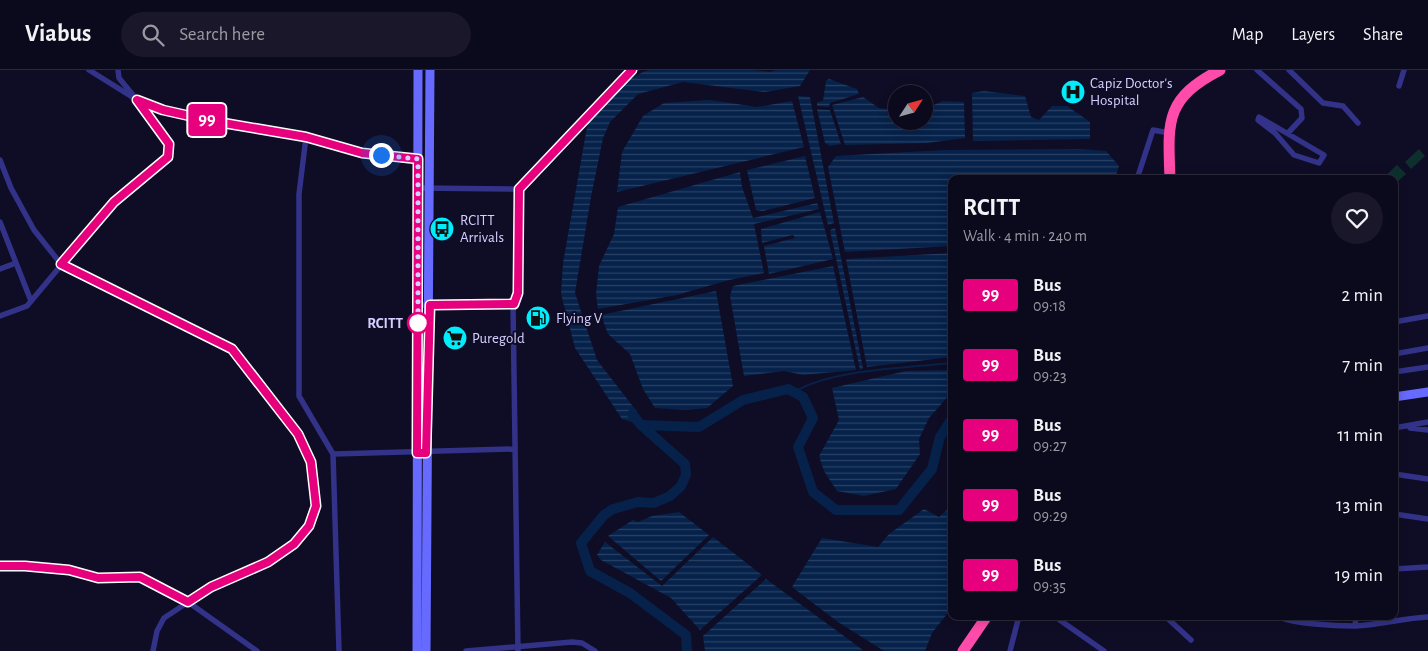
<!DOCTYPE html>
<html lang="en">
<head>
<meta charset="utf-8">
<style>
  :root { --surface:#0b091c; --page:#191729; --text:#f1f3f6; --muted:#9a9aa3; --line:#2b2a3b }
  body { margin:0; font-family:"Alegreya Sans",sans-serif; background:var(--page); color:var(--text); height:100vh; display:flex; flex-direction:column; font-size:19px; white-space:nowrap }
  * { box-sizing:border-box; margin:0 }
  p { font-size:16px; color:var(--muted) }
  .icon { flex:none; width:28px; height:28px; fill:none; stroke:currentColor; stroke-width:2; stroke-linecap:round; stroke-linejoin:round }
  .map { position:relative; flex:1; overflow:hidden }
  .sheet { position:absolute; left:948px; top:105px; width:450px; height:445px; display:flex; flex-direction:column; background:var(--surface); border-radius:10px; box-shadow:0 2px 12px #0003,0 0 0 1px var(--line) }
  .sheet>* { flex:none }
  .badge { padding:0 10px; border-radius:4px; font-size:18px; line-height:32px }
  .needle { width:32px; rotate:54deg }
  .fabs { position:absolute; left:888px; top:15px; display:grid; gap:10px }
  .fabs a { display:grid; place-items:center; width:45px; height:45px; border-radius:50%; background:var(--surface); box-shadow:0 2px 12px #0003,0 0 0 1px var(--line); font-size:25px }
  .you { position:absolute; width:25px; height:25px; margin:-12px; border:4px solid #fff; border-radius:50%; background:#1a73e8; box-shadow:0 0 0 8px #1a73e833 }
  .map>.badge { position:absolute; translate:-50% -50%; box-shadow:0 0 0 2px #fff }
  .round { display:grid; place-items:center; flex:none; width:52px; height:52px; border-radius:26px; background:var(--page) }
  .overview { display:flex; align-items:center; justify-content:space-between; height:85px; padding:0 15px }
  h1 { font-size:24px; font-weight:600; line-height:38px }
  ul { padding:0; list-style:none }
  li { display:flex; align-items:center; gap:15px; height:70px; padding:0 15px }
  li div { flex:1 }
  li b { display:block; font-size:19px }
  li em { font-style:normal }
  li .badge { min-width:55px; font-weight:700; text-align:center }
  header { display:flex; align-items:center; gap:30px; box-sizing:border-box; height:70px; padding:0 25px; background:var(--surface); border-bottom:1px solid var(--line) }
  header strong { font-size:24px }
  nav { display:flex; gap:28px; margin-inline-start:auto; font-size:18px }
  .search { width:350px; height:45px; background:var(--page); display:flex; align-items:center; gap:12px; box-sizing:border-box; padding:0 18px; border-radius:28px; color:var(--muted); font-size:19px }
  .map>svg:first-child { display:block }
  .garden { fill:#0e302d }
  .water { fill:url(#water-rules) }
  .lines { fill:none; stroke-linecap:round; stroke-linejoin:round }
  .stream { stroke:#06224a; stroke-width:2 }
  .river { stroke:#06224a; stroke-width:10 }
  .street { stroke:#323289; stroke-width:5.5 }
  .secondary { stroke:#676aff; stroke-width:9 }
  .highway { stroke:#ff4ba9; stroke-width:11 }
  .line-casing { stroke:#fff; stroke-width:11 }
  .line { stroke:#e6007e; stroke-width:8 }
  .walk { stroke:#d3d0ff; stroke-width:5; stroke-dasharray:0 9 }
  .stop-dot { fill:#fff; stroke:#e6007e; stroke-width:2.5 }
  .labels { text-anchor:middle; stroke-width:4; stroke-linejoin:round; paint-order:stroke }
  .poi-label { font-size:15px; fill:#d3d0ff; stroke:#0f0c25; text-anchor:start }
  .stop-label { font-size:15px; font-weight:bold; fill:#d3d0ff; stroke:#0f0c25; text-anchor:end }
</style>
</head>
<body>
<header>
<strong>Viabus</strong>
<div class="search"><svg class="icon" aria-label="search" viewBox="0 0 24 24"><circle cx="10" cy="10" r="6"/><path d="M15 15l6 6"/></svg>Search here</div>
<nav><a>Map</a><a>Layers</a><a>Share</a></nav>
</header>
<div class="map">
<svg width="1428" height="581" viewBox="0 0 1428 581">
  <defs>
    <pattern id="water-rules" width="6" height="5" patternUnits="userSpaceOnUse" patternTransform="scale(1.25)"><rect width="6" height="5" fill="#06224a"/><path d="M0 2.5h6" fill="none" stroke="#294165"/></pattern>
  </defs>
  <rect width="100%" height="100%" fill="#0f0c25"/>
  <path class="garden" d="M1419,79L1425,86L1411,99L1405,92Z
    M1397,95L1406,104L1394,115V109H1382Z"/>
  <path class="water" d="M649,0H752L770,2L776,0H810L800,16L765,22L683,12L638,24L610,52L603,68L591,127L575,223L597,290L638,343L641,355L622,349L575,278L561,224L563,193L587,57C596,38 629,5 649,0Z
    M829,9L857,19L859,24L830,33L829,37L817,36V32L823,31L826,11Z
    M984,21L1025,26L1031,47L1039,50L1052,36H1067L1090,52V69L973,71L972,23Z
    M798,26L810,27L834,153L828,155Z
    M863,27L879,38L896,40V51H924V39L943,31L964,32L965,68L927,73L845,75L832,35Z
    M710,30L757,37L792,31L804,77L617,122L622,82L643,46L664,33Z
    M817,39L830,40L841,74L830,76L825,73Z
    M1081,79L1106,81L1119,96L1115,109H951V176L845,182L828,97L836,86L945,80Z
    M805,86L815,128L763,141L756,140L747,100Z
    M740,102L742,117L753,148L817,133L819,139L754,154L764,203L729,210L677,225L598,239L596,224L599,196L614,164L618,137Z
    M820,142L833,189L769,204L764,176L795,168L793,165L762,173L761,159Z
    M835,158L863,298L860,300L830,160Z
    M951,183V287L867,297L846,189Z
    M833,196L856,300L803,305L784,301L744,306L730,226L733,216Z
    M716,221L733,316L707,338L686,340L655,338L643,319L630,284L608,264L601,245Z
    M951,300V323L929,348L919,369L920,384L896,419L864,426L837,421L824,401L819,386L839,350L832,318L906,301Z
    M951,436V539L932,563L925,581H884L838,552L792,517L822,468L878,477L889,464L924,439L939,447Z
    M679,442L709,465L661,511L608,466L633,450L638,452L652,446Z
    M713,467L762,505L700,560L671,528L601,490L597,485L605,472L662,516Z
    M766,509L863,580L862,581H705L703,566Z"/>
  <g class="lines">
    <path class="stream" d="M794,322C833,299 905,298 951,293"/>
    <path class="river" d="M632,344L641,355L685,394L686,405L681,416L670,426L654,433L638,432L613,439L604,445L581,473L590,501L630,523L686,565L687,581
      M641,355L699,357L743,330L788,319L803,327L813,348L798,377L813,422L836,440H899L932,399L940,367L951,350"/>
    <path class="street" d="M118,0L119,8L137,30L163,40L306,67L362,83L418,89
      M1257,0L1301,39L1302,48L1288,63
      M1289,0L1323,33L1343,36L1358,53
      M1399,16L1404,0
      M1259,47L1324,85L1319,93L1294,85L1275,63L1258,50Z
      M306,67L299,124V326L333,384L339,581
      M0,90L11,118L34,160L61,194L232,279L298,364L311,392L317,436L309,456L294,474L268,492L211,517L164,548L157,561L153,581
      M1137,109L1153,60L1169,63
      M418,118L519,119L632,0
      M0,152L31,231
      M0,199L16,193
      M418,235L513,234
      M0,246L27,236L114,132L168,87L169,74L137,30L89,0
      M1394,252L1428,246
      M1394,284L1428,278
      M1394,302L1428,297
      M1394,358L1428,352
      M1410,358L1428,360
      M333,384L514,379
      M1394,404L1428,409
      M1394,444L1428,449
      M0,496H25L69,500L98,507H140L188,532L257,581
      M1394,499L1428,497
      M1054,546L1104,581
      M1165,546L1191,570
      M1279,546C1289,554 1340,556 1355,556C1379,555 1404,548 1428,547
      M1355,556L1356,546
      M466,581L572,572L582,573L595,581
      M518,581L513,234L517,223L519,119
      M1010,581L1019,546"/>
    <path class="secondary" d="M1394,327L1428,322
      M417,581L418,0
      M426,581L430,0"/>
    <path class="highway" d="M1170,109C1168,52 1164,29 1220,0
      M963,581L987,546"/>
  </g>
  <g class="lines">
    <defs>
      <path id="line" d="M0,496H25L69,500L98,508L140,507L188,532L211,517L268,492L294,474L309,456L316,436L311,392L298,364L232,279L61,194L114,132L168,87L169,74L137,30L163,40L212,51L306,67L362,83L418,89L417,383H426L430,235L514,234L518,223L519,119L632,0"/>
    </defs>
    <use href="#line" class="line-casing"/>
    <use href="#line" class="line"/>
    <path class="walk" d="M381,85L418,89V253"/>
  </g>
  <defs>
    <symbol id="hospital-disc" viewBox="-11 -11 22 22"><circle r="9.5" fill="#00edfb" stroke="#0f0c25"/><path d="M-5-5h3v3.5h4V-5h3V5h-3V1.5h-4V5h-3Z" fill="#111"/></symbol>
    <symbol id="bus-disc" viewBox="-11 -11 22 22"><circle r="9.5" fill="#00edfb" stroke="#0f0c25"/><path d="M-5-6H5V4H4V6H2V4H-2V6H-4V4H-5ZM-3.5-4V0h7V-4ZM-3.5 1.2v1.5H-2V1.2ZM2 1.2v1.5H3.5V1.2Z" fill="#111"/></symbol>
    <symbol id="fuel-disc" viewBox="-11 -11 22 22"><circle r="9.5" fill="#00edfb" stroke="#0f0c25"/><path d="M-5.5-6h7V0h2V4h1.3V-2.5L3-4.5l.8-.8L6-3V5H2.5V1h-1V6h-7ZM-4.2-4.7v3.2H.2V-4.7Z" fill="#111"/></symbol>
    <symbol id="supermarket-disc" viewBox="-11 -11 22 22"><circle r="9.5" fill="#00edfb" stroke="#0f0c25"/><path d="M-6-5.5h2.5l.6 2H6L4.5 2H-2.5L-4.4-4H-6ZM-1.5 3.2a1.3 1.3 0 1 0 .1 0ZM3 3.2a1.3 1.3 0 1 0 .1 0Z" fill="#111"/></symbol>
  </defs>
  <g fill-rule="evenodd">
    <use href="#hospital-disc" x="1059" y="8" width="28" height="28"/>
    <use href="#bus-disc" x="428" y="145" width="28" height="28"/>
    <use href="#fuel-disc" x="524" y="234" width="28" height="28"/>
    <use href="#supermarket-disc" x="441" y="254" width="28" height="28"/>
  </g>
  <circle class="stop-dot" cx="418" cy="253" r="10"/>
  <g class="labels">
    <g class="poi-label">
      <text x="1090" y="18">Capiz Doctor's<tspan x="1090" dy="17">Hospital</tspan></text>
      <text x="460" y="155">RCITT<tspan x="460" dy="17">Arrivals</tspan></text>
      <text x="556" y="253">Flying V</text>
      <text x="472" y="273">Puregold</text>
    </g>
    <g class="stop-label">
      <text x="403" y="258">RCITT</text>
    </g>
  </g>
</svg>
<div class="fabs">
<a><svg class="needle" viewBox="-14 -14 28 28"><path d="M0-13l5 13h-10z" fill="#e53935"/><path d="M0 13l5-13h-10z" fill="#9a9aa3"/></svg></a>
</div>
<div class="you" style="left:381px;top:85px"></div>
<b class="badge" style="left:207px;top:50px;background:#e6007e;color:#fff">99</b>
<section class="sheet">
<div class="overview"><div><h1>RCITT</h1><p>Walk · 4 min · 240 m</p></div><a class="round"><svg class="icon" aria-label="heart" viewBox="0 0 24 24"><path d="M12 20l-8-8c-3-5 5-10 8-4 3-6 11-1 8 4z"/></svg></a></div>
<ul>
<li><span class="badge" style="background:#e6007e;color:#fff">99</span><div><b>Bus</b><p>09:18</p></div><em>2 min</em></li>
<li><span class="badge" style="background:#e6007e;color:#fff">99</span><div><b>Bus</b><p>09:23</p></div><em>7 min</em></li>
<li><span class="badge" style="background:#e6007e;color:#fff">99</span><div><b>Bus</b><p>09:27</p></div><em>11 min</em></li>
<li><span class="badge" style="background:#e6007e;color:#fff">99</span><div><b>Bus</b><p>09:29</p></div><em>13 min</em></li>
<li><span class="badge" style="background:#e6007e;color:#fff">99</span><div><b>Bus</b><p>09:35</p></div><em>19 min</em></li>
</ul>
</section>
</div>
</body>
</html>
